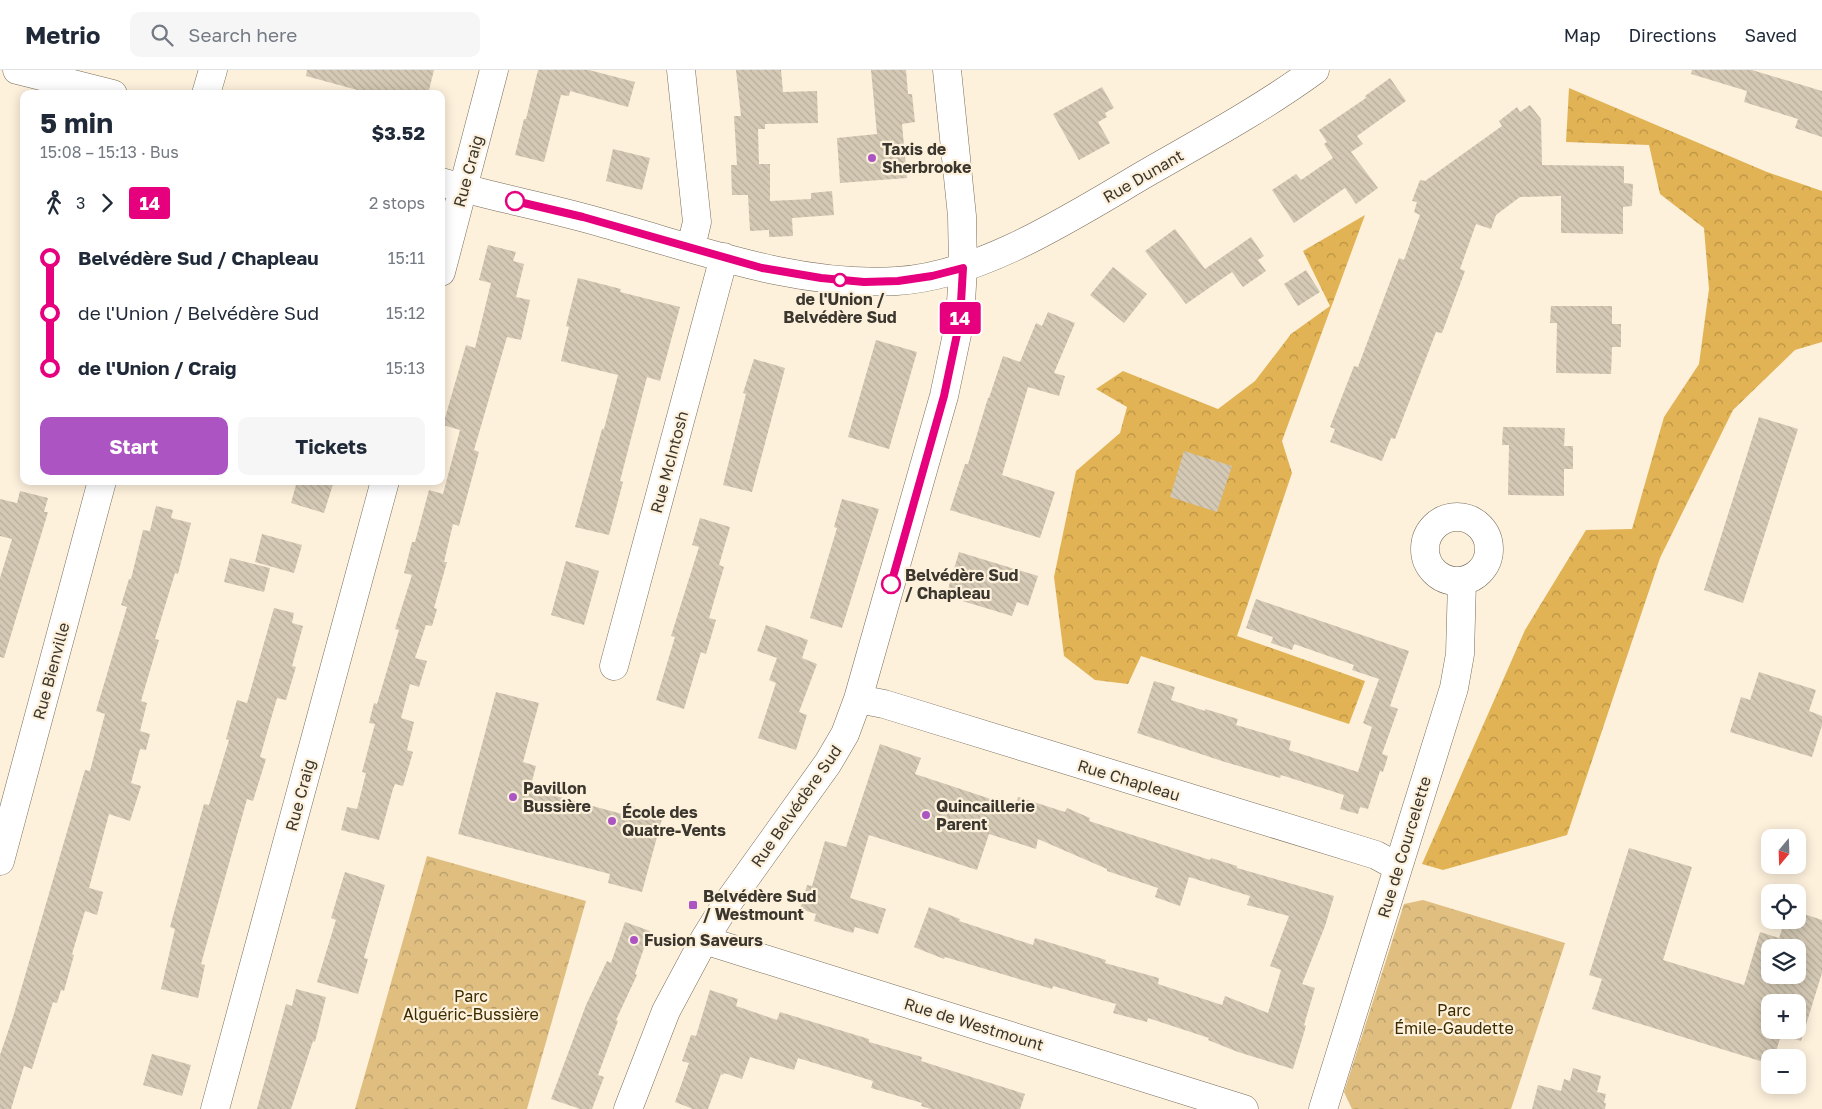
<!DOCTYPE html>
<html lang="en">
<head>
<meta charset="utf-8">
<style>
  :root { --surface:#fff; --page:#f6f6f7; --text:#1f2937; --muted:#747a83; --line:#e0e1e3; --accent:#ab54c2 }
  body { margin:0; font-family:"Golos Text",sans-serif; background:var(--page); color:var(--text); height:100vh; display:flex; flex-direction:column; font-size:19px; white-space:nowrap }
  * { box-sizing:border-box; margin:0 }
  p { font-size:16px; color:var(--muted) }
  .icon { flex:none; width:28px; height:28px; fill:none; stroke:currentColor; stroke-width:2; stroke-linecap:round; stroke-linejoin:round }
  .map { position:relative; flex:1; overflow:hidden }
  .details { position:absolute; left:20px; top:20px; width:425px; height:395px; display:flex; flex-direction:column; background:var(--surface); border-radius:10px; box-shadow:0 2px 12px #0003 }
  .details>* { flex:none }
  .badge { padding:0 10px; border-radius:4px; font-size:18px; line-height:32px }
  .needle { width:32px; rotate:199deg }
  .controls { position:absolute; left:1761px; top:759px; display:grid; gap:10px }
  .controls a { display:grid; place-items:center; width:45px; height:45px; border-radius:10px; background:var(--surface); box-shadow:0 2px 12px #0003; font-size:25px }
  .map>.badge { position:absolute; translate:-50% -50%; box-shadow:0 0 0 2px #fff }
  .legs { display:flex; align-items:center; gap:8px; height:55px; padding:0 20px; font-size:16px }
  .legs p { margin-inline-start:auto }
  .overview { display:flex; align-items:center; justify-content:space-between; height:85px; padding:0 20px }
  h1 { font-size:28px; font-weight:700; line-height:38px }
  .primary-button { display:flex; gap:10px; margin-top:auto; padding:10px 20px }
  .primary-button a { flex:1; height:58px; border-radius:10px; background:var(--accent); color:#fff; font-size:20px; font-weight:700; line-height:58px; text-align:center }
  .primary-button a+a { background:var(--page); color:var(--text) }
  ul { padding:0 20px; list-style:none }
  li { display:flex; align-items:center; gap:18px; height:55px; font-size:19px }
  li i { display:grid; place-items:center; width:8px; height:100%; margin:0 6px; background:currentColor }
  li i::after { content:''; width:12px; height:12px; margin:-6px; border:4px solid; border-radius:50%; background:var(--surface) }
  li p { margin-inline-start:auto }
  li:first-child i { background:linear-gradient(#0000 50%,currentColor 0) }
  li:last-child i { background:linear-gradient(currentColor 50%,#0000 0) }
  header { display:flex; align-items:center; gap:30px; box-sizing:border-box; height:70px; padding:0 25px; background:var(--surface); border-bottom:1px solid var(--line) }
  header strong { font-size:24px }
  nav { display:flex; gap:28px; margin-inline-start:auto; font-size:18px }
  .search { width:350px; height:45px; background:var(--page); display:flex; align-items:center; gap:12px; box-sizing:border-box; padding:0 18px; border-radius:10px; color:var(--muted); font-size:19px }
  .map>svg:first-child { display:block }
  .forest { fill:url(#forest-crowns) }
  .park { fill:url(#park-crowns) }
  .building { fill:url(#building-back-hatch); fill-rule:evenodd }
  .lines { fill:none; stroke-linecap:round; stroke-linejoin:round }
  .minor-casing { stroke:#776c5a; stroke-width:29 }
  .minor { stroke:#fff; stroke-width:28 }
  .line-1-casing { stroke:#fff; stroke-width:11 }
  .line-1 { stroke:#e6007e; stroke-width:8 }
  .poi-dot { fill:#ab54c2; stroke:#fdf1dc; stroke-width:2 }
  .stop-1-dot { fill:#fff; stroke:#e6007e; stroke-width:2.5 }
  .labels { text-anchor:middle; stroke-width:4.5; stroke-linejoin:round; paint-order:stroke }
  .poi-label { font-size:16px; font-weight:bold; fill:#3b362e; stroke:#fdf1dc; text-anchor:start }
  .street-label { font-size:16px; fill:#3b362e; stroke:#fdf1dc }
  .stop-label { font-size:16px; font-weight:bold; fill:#3b362e; stroke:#fdf1dc }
  .park-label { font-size:16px; fill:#3d2b00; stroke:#fdf1dc }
</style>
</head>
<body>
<header>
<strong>Metrio</strong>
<div class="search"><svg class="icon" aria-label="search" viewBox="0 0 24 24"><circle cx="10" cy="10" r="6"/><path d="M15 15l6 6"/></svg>Search here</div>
<nav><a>Map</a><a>Directions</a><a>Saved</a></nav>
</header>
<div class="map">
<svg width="1822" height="1039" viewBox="0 0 1822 1039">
  <defs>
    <pattern id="forest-crowns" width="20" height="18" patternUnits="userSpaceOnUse" patternTransform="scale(1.25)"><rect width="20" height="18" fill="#e2b354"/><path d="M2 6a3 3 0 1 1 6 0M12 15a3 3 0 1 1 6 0" fill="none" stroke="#b89246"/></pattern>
    <pattern id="park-crowns" width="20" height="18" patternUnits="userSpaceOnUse" patternTransform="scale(1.25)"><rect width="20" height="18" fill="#dfbe80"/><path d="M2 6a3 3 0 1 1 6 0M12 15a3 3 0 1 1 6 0" fill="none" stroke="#b69b69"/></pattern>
    <pattern id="building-back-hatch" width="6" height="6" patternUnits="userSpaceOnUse" patternTransform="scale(1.25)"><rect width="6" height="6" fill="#d4c9b4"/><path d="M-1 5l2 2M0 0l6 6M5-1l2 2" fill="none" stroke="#b7ad9b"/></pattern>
  </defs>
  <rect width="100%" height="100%" fill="#fdf1dc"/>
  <path class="forest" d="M1569,18L1767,102L1822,121V272L1795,280L1733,340L1660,488L1567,765L1443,800L1422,794L1525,560L1586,460L1632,459L1664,347L1699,294L1709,219L1704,158L1660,124L1649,75L1566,72Z
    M1365,145L1282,371L1292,403L1237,566L1365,611L1349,654L1141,586L1128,614L1095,610L1064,586L1054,507L1076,401L1120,363L1127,337L1096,319L1123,301L1218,339L1255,311L1291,264L1330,236L1303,181Z"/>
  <path class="park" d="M427,786L586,831L527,1039H355Z
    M1423,830L1565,873L1511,1039H1352L1344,1022L1404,834Z"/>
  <path class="building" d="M307,0H434L428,24H372L306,6Z
    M538,0H589L635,12L628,37L570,21L569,26L561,25L544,92L515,85L524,49H526Z
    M736,0H781L783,22L817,21L818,53L765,54V59H758L759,94H770V131L811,129V123L832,121L834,145L792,148L793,166L769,167V160L750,161L748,125H732L731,95H737L734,46H741Z
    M871,0H906L908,24H912L915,52L902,54L907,108L840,113L837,68L877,64Z
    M1692,0H1752L1822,21V67L1795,58L1798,49L1744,32L1747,21L1691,4Z
    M1390,8L1406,31L1357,66L1363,74L1351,82L1378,118L1356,134L1345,118L1294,153L1272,120L1296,104L1301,110L1333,88L1324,74L1327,72L1319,60L1366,28L1365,26Z
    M1102,17L1114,38L1105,43L1107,47L1098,52L1110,73L1079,90L1053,44Z
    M1530,35L1541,49L1542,95L1624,96V113L1633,114L1632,136L1623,137V164L1561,163V126L1520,127L1496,145L1491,159L1476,154L1460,199L1465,201L1442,263L1436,262L1395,369L1391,368L1382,391L1330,372L1335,359L1330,357L1354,296L1358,297L1399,188L1404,190L1420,145L1414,142L1417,132L1412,131L1420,110L1425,111L1502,56L1499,51L1517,37L1520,42Z
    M613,79L650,88L642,120L606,111Z
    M1175,159L1205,199L1251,167L1264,186L1258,190L1266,201L1243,217L1232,202L1186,234L1145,181Z
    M488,175L516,182L513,191L524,194L516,227L530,230L521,270L507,267L474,380L479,382L459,456L453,454L444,492H447L434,538L437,539L432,556L426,555L415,588L427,591L419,617L410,614L401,648L414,652L407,680L413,682L403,716L395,714L393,719L379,770L341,760L347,737L357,739L366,703L362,702L375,654L369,653L374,633L377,634L399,560L395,559L412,505L404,503L412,472H415L429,420L443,424L460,360L443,355L466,275L475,278L491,213L479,210Z
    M1113,197L1147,224L1124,253L1090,225Z
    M1306,200L1320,222L1298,236L1284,214Z
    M578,208L621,219L620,222L680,237L660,311L647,307L620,411L623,412L609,465L575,457L602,359H604L618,305L561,291L569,257L566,256Z
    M1551,236H1612V254H1621V277H1612L1611,304L1556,303L1557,253H1550Z
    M1048,242L1075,253L1054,303L1065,306L1059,326L1028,317L1002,405L1055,422L1040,468L950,440L965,394H968L988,328H989L1003,286L1020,292L1036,253L1042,256Z
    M876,270L917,282L889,379L848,367Z
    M754,289L785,298L752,422L723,415L746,324L743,323Z
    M1759,347L1798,359L1743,533L1704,520Z
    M1503,357L1565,358L1564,376H1573V399H1564V426L1508,425L1509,375H1502Z
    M1184,381L1232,396L1217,442L1170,427Z
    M297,411H334L324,443L291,433Z
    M20,421L48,428L44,442H48L4,588L0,587V508L12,469L0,466V429L17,433Z
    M842,429L879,439L842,558L810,548L837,458L834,457Z
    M156,436L173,440L171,448L191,453L178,504L175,503L155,569L159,570L141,631L147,633L140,661L150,664L146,680L140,679L131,713L141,716L130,751L109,744L89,818L103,822L97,845L85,841L72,884L74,885L64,921L61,920L57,933L53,932L32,999L24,996L11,1039H0V985L13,947L85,700L90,701L105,644L96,641L127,537L121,535L129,509H131L143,460L150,461Z
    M700,448L730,457L719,495L724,497L709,548L716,550L706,584L701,582L684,639L656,630L675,567L671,566L699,477L692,475Z
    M262,464L302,475L294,503L255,492Z
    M959,482L1038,506L1028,536L1017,532L1012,546L946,526Z
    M230,488L270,498L264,522L224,512Z
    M566,491L599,501L584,555L551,545Z
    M1256,529L1409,581L1390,636L1398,639L1382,684L1388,686L1383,702L1380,701L1368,739L1360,737L1358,744L1340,739L1344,725L1281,705L1280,708L1225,692L1137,663L1154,611L1175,617L1171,630L1205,641V639L1238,649L1236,655L1291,671L1289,680L1358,702L1372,657L1363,653L1379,609L1352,600L1354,595L1294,574L1292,580L1271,573L1273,567L1246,558Z
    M274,538L294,543L292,553L303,556L292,596L296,597L286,630L277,628L260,687L266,689L253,731L247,729L201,894L205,895L198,928L161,919L175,859L170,857L204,734L209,735L229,670L226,669L237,630L247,633Z
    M766,555L808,570L802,588L817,594L799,642L807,645L796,680L758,668L776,613L769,610L777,588L757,581Z
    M1759,602L1816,620L1809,641L1822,646V655L1812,687L1730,662L1741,627L1750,630Z
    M496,622L539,633L523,692L536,696L530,719L622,744L625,734L663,745L642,822L608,813L610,804L458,764Z
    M880,674L921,688L915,704L1015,737L1018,727L1065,742L1067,738L1090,748L1089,751L1151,771L1210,790L1211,788L1237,796V798L1334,826L1325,856L1302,914L1315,918L1304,955L1306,956L1293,999L1238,982L1208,970L1209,968L1148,948L1147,952L1113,943L1116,934L1053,916L1052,919L945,887L944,889L914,877L929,837L960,849L959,851L1033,875L1035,868L1106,890L1105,893L1159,908L1158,914L1222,935L1225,926L1268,943L1281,900L1270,896L1289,846L1247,835L1250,826L1189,807L1180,836L1155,827L1158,818L1107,801V799L1038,769L1036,779L989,764L977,800L869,765L850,828L886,839L878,864L855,857L853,863L814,851L816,844L800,839L807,815L812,816L825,771L846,777Z
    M1629,778L1692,797L1663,890L1744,915L1760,862L1779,868L1785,850H1798V842L1822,850V903L1801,971L1781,965L1774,988H1770V994L1592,939L1602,909L1589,905ZM1770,878H1798V905H1770ZM1770,932H1798V960H1770Z
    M345,802L385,815L364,888L368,889L358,924L317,912L336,850L331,848Z
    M625,852L650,861L635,904L637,905L616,950L618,951L598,1005L604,1007L592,1039H580L551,1029L586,935L607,891L611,893Z
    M296,919L326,927L315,972L313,971L291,1039H257L286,934L292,936Z
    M710,920L738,929L736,936L777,950L780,942L869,969V972L922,987L921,991L1025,1024L1020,1039H931L921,1036L922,1033L871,1018L873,1011L798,988L794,1000L750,987L742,1009L724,1003L723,1005L721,1004L708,1039H693L675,1032L689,993L682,991L691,965L696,966Z
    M152,984L191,995L182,1026L143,1015Z
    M1573,998L1601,1006L1597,1022L1606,1024L1604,1033H1606L1605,1039H1532L1538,1015L1561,1021L1564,1009L1570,1011Z"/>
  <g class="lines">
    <defs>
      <path id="minor" d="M17,0L113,24
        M681,0L697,152L691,177
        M206,24L213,0
        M441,112C496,128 552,138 606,154C701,180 797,217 897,211C983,206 1076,144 1150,101C1206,69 1263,38 1315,0
        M441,202L494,0
        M1425 479a32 32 0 1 1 64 0a32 32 0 1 1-64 0Z
        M614,596L724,187
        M858,629L884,634L1376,785L1398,797
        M0,791L102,411
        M704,870L1244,1039
        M215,1039L385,411
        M628,1039L666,941L704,870L722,841L828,693L845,664L858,629L944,326L960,250L963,198L962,146L947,0
        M1323,1039L1454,618L1460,584L1462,511"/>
    </defs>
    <use href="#minor" class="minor-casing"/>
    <use href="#minor" class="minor"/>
  </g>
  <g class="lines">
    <defs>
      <path id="line-1" d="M515,131L583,147L762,198L821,208L864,212L898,211L932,206L963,198L960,250L944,326L891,514"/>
    </defs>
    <use href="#line-1" class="line-1-casing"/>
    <use href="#line-1" class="line-1"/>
  </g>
  <g class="poi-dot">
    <circle cx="872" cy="88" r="5"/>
    <circle cx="513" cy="727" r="5"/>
    <circle cx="926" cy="745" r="5"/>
    <circle cx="612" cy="751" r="5"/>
    <rect x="688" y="830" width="10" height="10" rx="2.5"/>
    <circle cx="634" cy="870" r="5"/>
  </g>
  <g class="stop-1-dot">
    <circle cx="515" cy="131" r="9"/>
    <circle cx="840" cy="210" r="6"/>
    <circle cx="891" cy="514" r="9"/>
  </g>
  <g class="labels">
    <g class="poi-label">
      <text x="882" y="85">Taxis de<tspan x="882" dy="18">Sherbrooke</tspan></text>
      <text x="523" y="724">Pavillon<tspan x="523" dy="18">Bussière</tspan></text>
      <text x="936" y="742">Quincaillerie<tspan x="936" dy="18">Parent</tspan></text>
      <text x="622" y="748">École des<tspan x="622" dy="18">Quatre-Vents</tspan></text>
      <text x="703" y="832">Belvédère Sud<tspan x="703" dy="18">/ Westmount</tspan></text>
      <text x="644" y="876">Fusion Saveurs</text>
    </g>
    <g class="street-label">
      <text transform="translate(468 101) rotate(-75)" y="6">Rue Craig</text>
      <text transform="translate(1143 106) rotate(-30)" y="6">Rue Dunant</text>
      <text transform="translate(669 392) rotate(-75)" y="6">Rue McIntosh</text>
      <text transform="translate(51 601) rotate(-75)" y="6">Rue Bienville</text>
      <text transform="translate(1129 710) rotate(17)" y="6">Rue Chapleau</text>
      <text transform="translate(300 725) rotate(-75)" y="6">Rue Craig</text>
      <text transform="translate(796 736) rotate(-55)" y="6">Rue Belvédère Sud</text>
      <text transform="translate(1404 777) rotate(-73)" y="6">Rue de Courcelette</text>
      <text transform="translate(974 954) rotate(17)" y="6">Rue de Westmount</text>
    </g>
    <g class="stop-label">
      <text x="840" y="235">de l'Union /<tspan x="840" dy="18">Belvédère Sud</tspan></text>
      <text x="905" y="511" text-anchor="start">Belvédère Sud<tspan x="905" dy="18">/ Chapleau</tspan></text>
    </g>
    <g class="park-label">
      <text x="471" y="932">Parc<tspan x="471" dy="18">Alguéric-Bussière</tspan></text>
      <text x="1454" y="946">Parc<tspan x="1454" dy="18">Émile-Gaudette</tspan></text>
    </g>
  </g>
</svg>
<div class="controls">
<a><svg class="needle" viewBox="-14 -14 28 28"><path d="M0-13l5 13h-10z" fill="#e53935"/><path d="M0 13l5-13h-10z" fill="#747a83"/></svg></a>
<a><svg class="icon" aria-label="locate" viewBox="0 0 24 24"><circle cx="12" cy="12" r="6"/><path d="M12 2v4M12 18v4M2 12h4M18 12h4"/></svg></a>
<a><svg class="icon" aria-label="layers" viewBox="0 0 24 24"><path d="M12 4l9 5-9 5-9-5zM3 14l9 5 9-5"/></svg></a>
<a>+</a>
<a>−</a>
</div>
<b class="badge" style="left:960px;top:248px;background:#e6007e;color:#fff">14</b>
<section class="details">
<div class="overview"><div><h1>5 min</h1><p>15:08 – 15:13 · Bus</p></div><b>$3.52</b></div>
<div class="legs"><svg class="icon" aria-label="walk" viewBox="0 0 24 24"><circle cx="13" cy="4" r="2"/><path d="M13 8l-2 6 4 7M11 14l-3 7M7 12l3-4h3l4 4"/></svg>3<svg class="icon" aria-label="forward" viewBox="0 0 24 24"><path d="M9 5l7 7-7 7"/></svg><b class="badge" style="background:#e6007e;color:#fff">14</b><p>2 stops</p></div>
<ul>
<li><i style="color:#e6007e"></i><b>Belvédère Sud / Chapleau</b><p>15:11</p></li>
<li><i style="color:#e6007e"></i><span>de l'Union / Belvédère Sud</span><p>15:12</p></li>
<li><i style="color:#e6007e"></i><b>de l'Union / Craig</b><p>15:13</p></li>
</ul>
<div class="primary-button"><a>Start</a><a>Tickets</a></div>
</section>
</div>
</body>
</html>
